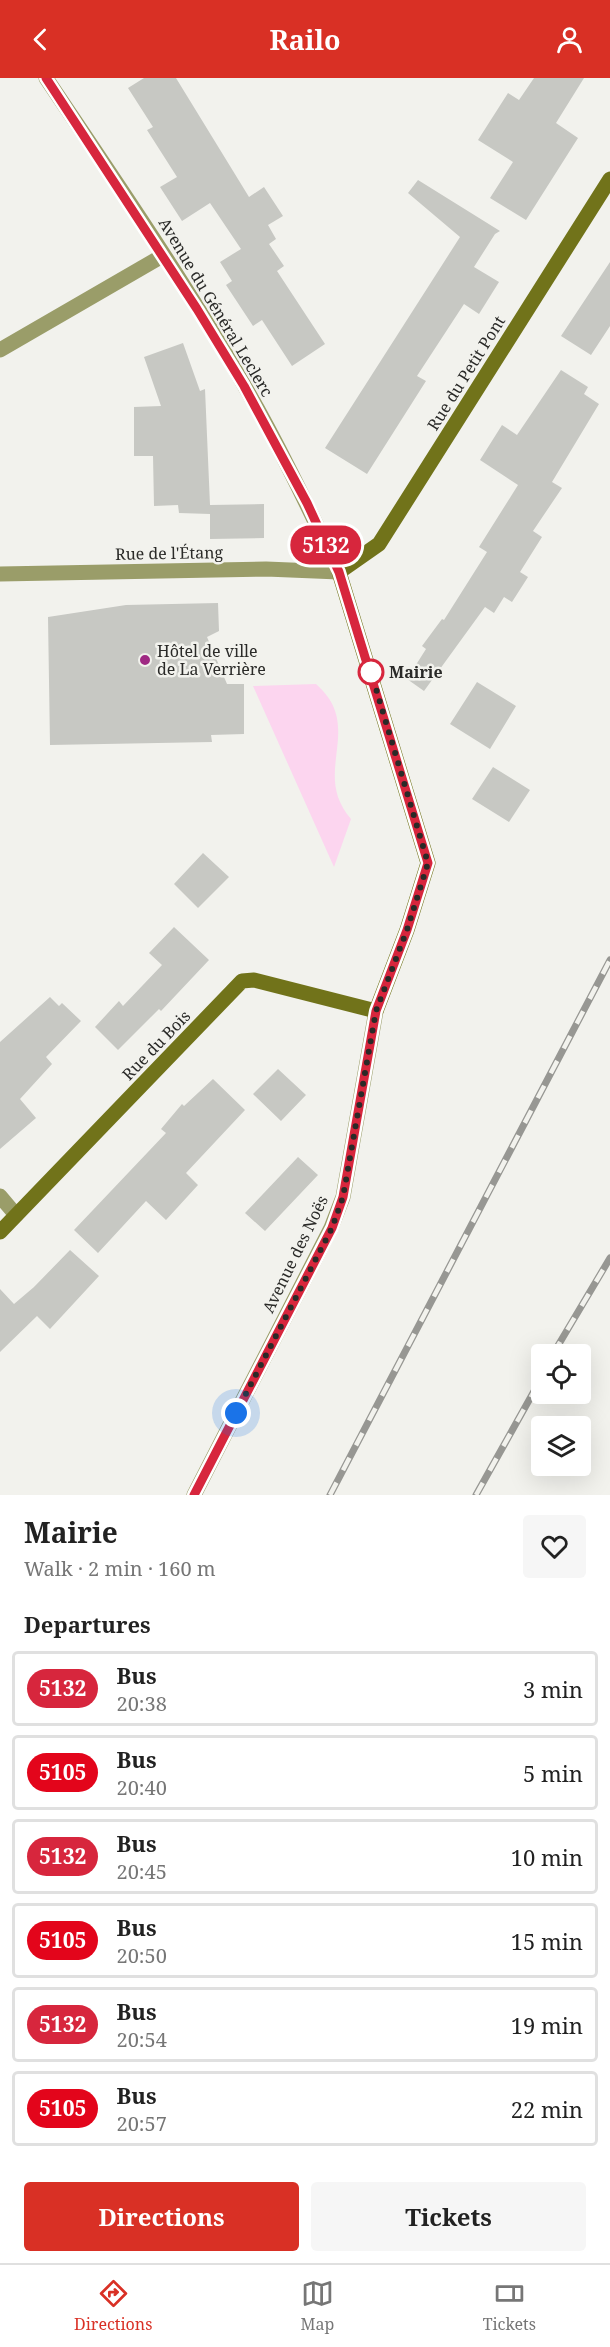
<!DOCTYPE html>
<html lang="en">
<head>
<meta charset="utf-8">
<style>
  :root { --surface:#fff; --page:#f6f6f6; --text:#222; --muted:#767676; --line:#e0e0e0; --accent:#d93025 }
  body { margin:0; font-family:"Noto Serif",serif; background:var(--page); color:var(--text); height:100vh; display:flex; flex-direction:column; font-size:22px; white-space:nowrap }
  * { box-sizing:border-box; margin:0 }
  p { font-size:20px; color:var(--muted) }
  .icon { flex:none; width:33px; height:33px; fill:none; stroke:currentColor; stroke-width:2; stroke-linecap:round; stroke-linejoin:round }
  .map { position:relative; height:1417px; overflow:hidden }
  .sheet { display:flex; flex-direction:column; background:var(--surface); flex:1 }
  .sheet>* { flex:none }
  .badge { padding:0 12px; border-radius:20px; font-size:21px; line-height:39px }
  .buttons { position:absolute; left:531px; top:1266px; display:grid; gap:12px }
  .buttons a { display:grid; place-items:center; width:60px; height:60px; border-radius:6px; background:var(--surface); box-shadow:0 6px 24px #0002; font-size:30px }
  .you { position:absolute; width:30px; height:30px; margin:-15px; border:4px solid #fff; border-radius:50%; background:#1a73e8; box-shadow:0 0 0 9px #1a73e833 }
  .map>.badge { position:absolute; translate:-50% -50%; box-shadow:0 0 0 3px #fff }
  h2 { padding:0 24px; font-size:22px; line-height:54px }
  .round { display:grid; place-items:center; flex:none; width:63px; height:63px; border-radius:6px; background:var(--page) }
  .head { display:flex; align-items:center; justify-content:space-between; height:102px; padding:0 24px }
  h1 { font-size:28px; font-weight:700; line-height:45px }
  .action { display:flex; gap:12px; margin-top:auto; padding:12px 24px }
  .action a { flex:1; height:69px; border-radius:6px; background:var(--accent); color:#fff; font-size:24px; font-weight:700; line-height:69px; text-align:center }
  .action a+a { background:var(--page); color:var(--text) }
  ul { padding:0; list-style:none }
  li { display:flex; align-items:center; gap:18px; height:75px; margin:0 12px 9px; padding:0 12px; border:3px solid var(--line); border-radius:6px }
  li div { flex:1 }
  li b { display:block; font-size:22px }
  li em { font-style:normal }
  li .badge { min-width:66px; font-weight:700; text-align:center }
  header { display:flex; justify-content:space-between; align-items:center; height:78px; padding:0 24px; background:var(--accent); color:#fff; font-size:27px; font-weight:700 }
  .menu { display:flex; justify-content:space-around; align-items:center; height:84px; border-top:2px solid var(--line); background:var(--surface); font-size:16px; color:var(--muted) }
  .menu a { display:grid; justify-items:center; gap:3px }
  .menu .active { color:var(--accent) }
  .map>svg:first-child { display:block }
  .green { fill:#fcd5ef }
  .building { fill:#c7c8c3 }
  .lines { fill:none; stroke-linecap:round; stroke-linejoin:round }
  .street { stroke:#9a9d69; stroke-width:15 }
  .secondary { stroke:#71731a; stroke-width:15 }
  .rail-casing { stroke:#979793; stroke-width:7 }
  .rail { stroke:#f2f2ed; stroke-width:4.5; stroke-dasharray:14; stroke-linecap:butt }
  .line-casing { stroke:#fff; stroke-width:14 }
  .line { stroke:#d7263d; stroke-width:9 }
  .walk { stroke:#2a2a28; stroke-width:6; stroke-dasharray:0 10.8 }
  .poi-dot { fill:#9f2983; stroke:#f2f2ed; stroke-width:2 }
  .stop-dot { fill:#fff; stroke:#d7263d; stroke-width:3 }
  .labels { text-anchor:middle; stroke-width:5; stroke-linejoin:round; paint-order:stroke }
  .street-label { font-size:16px; fill:#2a2a28; stroke:#f2f2ed }
  .poi-label { font-size:16px; fill:#2a2a28; stroke:#f2f2ed; text-anchor:start }
  .stop-label { font-size:16px; font-weight:bold; fill:#2a2a28; stroke:#f2f2ed; text-anchor:start }
</style>
</head>
<body>
<header><svg class="icon" aria-label="back" viewBox="0 0 24 24"><path d="M15 5l-7 7 7 7"/></svg>Railo<svg class="icon" aria-label="person" viewBox="0 0 24 24"><circle cx="12" cy="8" r="4"/><path d="M4 21q1-7 8-7t8 7"/></svg></header>
<div class="map">
<svg width="610" height="1417" viewBox="0 0 610 1417">
  <rect width="100%" height="100%" fill="#f2f2ed"/>
  <path class="green" d="M316,606C366,650 310,694 351,741L334,789L253,608Z"/>
  <path class="building" d="M144,0H176L249,119L264,109L283,138L268,147L276,161L269,166L284,188L277,193L325,266L292,288L262,242L253,248L226,207L232,203L220,184L241,171L210,125L182,143L160,109L177,99L147,52L153,49L128,10Z
    M534,0H584L556,45L578,60L526,142L490,120L513,84L478,62L508,15L519,22Z
    M418,102L500,153L495,156L474,189L499,204L479,236L464,226L417,298L426,303L367,396L325,370L460,159L408,115Z
    M610,184V248L591,277L561,258Z
    M183,265L200,313L205,311L210,427L264,426V460L210,461V436L179,435L178,427L154,428L153,378H134V329L161,328L144,279Z
    M561,292L588,309L584,316L599,326L552,404L562,410L533,453L542,459L520,494L528,499L512,524L504,519L494,535L485,529L424,613L407,601L426,571L422,568L442,541L444,542L487,474L479,469L518,407L480,382L502,347L517,357Z
    M218,525L219,553L207,559L227,606H244V656L211,657L212,664L50,667L48,539L126,527Z
    M477,604L516,628L490,671L450,646Z
    M493,689L530,712L509,744L472,721Z
    M203,775L229,799L198,830L174,806Z
    M174,849L209,882L161,933L159,931L118,972L95,949L119,923L123,928L162,887L149,875Z
    M50,919L59,928L62,925L81,943L46,979L52,986L20,1021L36,1040L0,1071V964Z
    M278,991L306,1017L281,1043L253,1016Z
    M213,1001L245,1032L186,1095L198,1107L166,1142L146,1123L98,1175L74,1152L166,1055L161,1051L182,1026L184,1028Z
    M298,1079L318,1097L265,1153L245,1135Z
    M70,1172L99,1198L50,1251L37,1238L0,1274V1211L14,1226L34,1209Z"/>
  <g class="lines">
    <path class="street" d="M0,272L164,177
      M0,496L266,491L339,494C309,431 279,367 244,307C183,201 114,101 46,0
      M0,1118L16,1137
      M194,1417L331,1150L343,1119L376,933"/>
    <path class="secondary" d="M0,1154L242,903L254,902L376,933L407,852L428,785L339,494L379,466L610,101"/>
    <defs>
      <path id="rail" d="M553,1276L610,1180
        M330,1417L610,882
        M476,1417L542,1299"/>
    </defs>
    <use href="#rail" class="rail-casing"/>
    <use href="#rail" class="rail"/>
  </g>
  <g class="lines">
    <defs>
      <path id="line" d="M46,0L197,231L244,308L307,425L339,494L428,785L407,852L376,933L343,1119L332,1150L194,1417"/>
    </defs>
    <use href="#line" class="line-casing"/>
    <use href="#line" class="line"/>
    <path class="walk" d="M236,1335L332,1150L343,1119L376,933L407,852L428,785L371,594"/>
  </g>
  <circle class="poi-dot" cx="145" cy="582" r="6"/>
  <circle class="stop-dot" cx="371" cy="594" r="12"/>
  <g class="labels">
    <g class="street-label">
      <text transform="translate(216 229) rotate(59)" y="6">Avenue du Général Leclerc</text>
      <text transform="translate(466 295) rotate(-58)" y="6">Rue du Petit Pont</text>
      <text transform="translate(169 475) rotate(-1)" y="6">Rue de l'Étang</text>
      <text transform="translate(156 967) rotate(-46)" y="6">Rue du Bois</text>
      <text transform="translate(295 1176) rotate(-64)" y="6">Avenue des Noës</text>
    </g>
    <g class="poi-label">
      <text x="157" y="579">Hôtel de ville<tspan x="157" dy="18">de La Verrière</tspan></text>
    </g>
    <g class="stop-label">
      <text x="389" y="600">Mairie</text>
    </g>
  </g>
</svg>
<div class="buttons">
<a><svg class="icon" aria-label="locate" viewBox="0 0 24 24"><circle cx="12" cy="12" r="6"/><path d="M12 2v4M12 18v4M2 12h4M18 12h4"/></svg></a>
<a><svg class="icon" aria-label="layers" viewBox="0 0 24 24"><path d="M12 4l9 5-9 5-9-5zM3 14l9 5 9-5"/></svg></a>
</div>
<div class="you" style="left:236px;top:1335px"></div>
<b class="badge" style="left:326px;top:467px;background:#d7263d;color:#fff">5132</b>
</div>
<section class="sheet">
<div class="head"><div><h1>Mairie</h1><p>Walk · 2 min · 160 m</p></div><a class="round"><svg class="icon" aria-label="heart" viewBox="0 0 24 24"><path d="M12 20l-8-8c-3-5 5-10 8-4 3-6 11-1 8 4z"/></svg></a></div>
<h2>Departures</h2>
<ul>
<li><span class="badge" style="background:#d7263d;color:#fff">5132</span><div><b>Bus</b><p>20:38</p></div><em>3 min</em></li>
<li><span class="badge" style="background:#e3051b;color:#fff">5105</span><div><b>Bus</b><p>20:40</p></div><em>5 min</em></li>
<li><span class="badge" style="background:#d7263d;color:#fff">5132</span><div><b>Bus</b><p>20:45</p></div><em>10 min</em></li>
<li><span class="badge" style="background:#e3051b;color:#fff">5105</span><div><b>Bus</b><p>20:50</p></div><em>15 min</em></li>
<li><span class="badge" style="background:#d7263d;color:#fff">5132</span><div><b>Bus</b><p>20:54</p></div><em>19 min</em></li>
<li><span class="badge" style="background:#e3051b;color:#fff">5105</span><div><b>Bus</b><p>20:57</p></div><em>22 min</em></li>
</ul>
<div class="action"><a>Directions</a><a>Tickets</a></div>
</section>
<nav class="menu">
<a class="active"><svg class="icon" aria-label="directions" viewBox="0 0 24 24"><path d="M12 3l9 9-9 9-9-9zM9 14v-3h6M13 9l2 2-2 2"/></svg>Directions</a>
<a><svg class="icon" aria-label="map" viewBox="0 0 24 24"><path d="M3 6l6-2 6 2 6-2v14l-6 2-6-2-6 2zM9 4v14M15 6v14"/></svg>Map</a>
<a><svg class="icon" aria-label="tickets" viewBox="0 0 24 24"><path d="M3 7h18v10H3zM15 7v10"/></svg>Tickets</a>
</nav>
</body>
</html>
